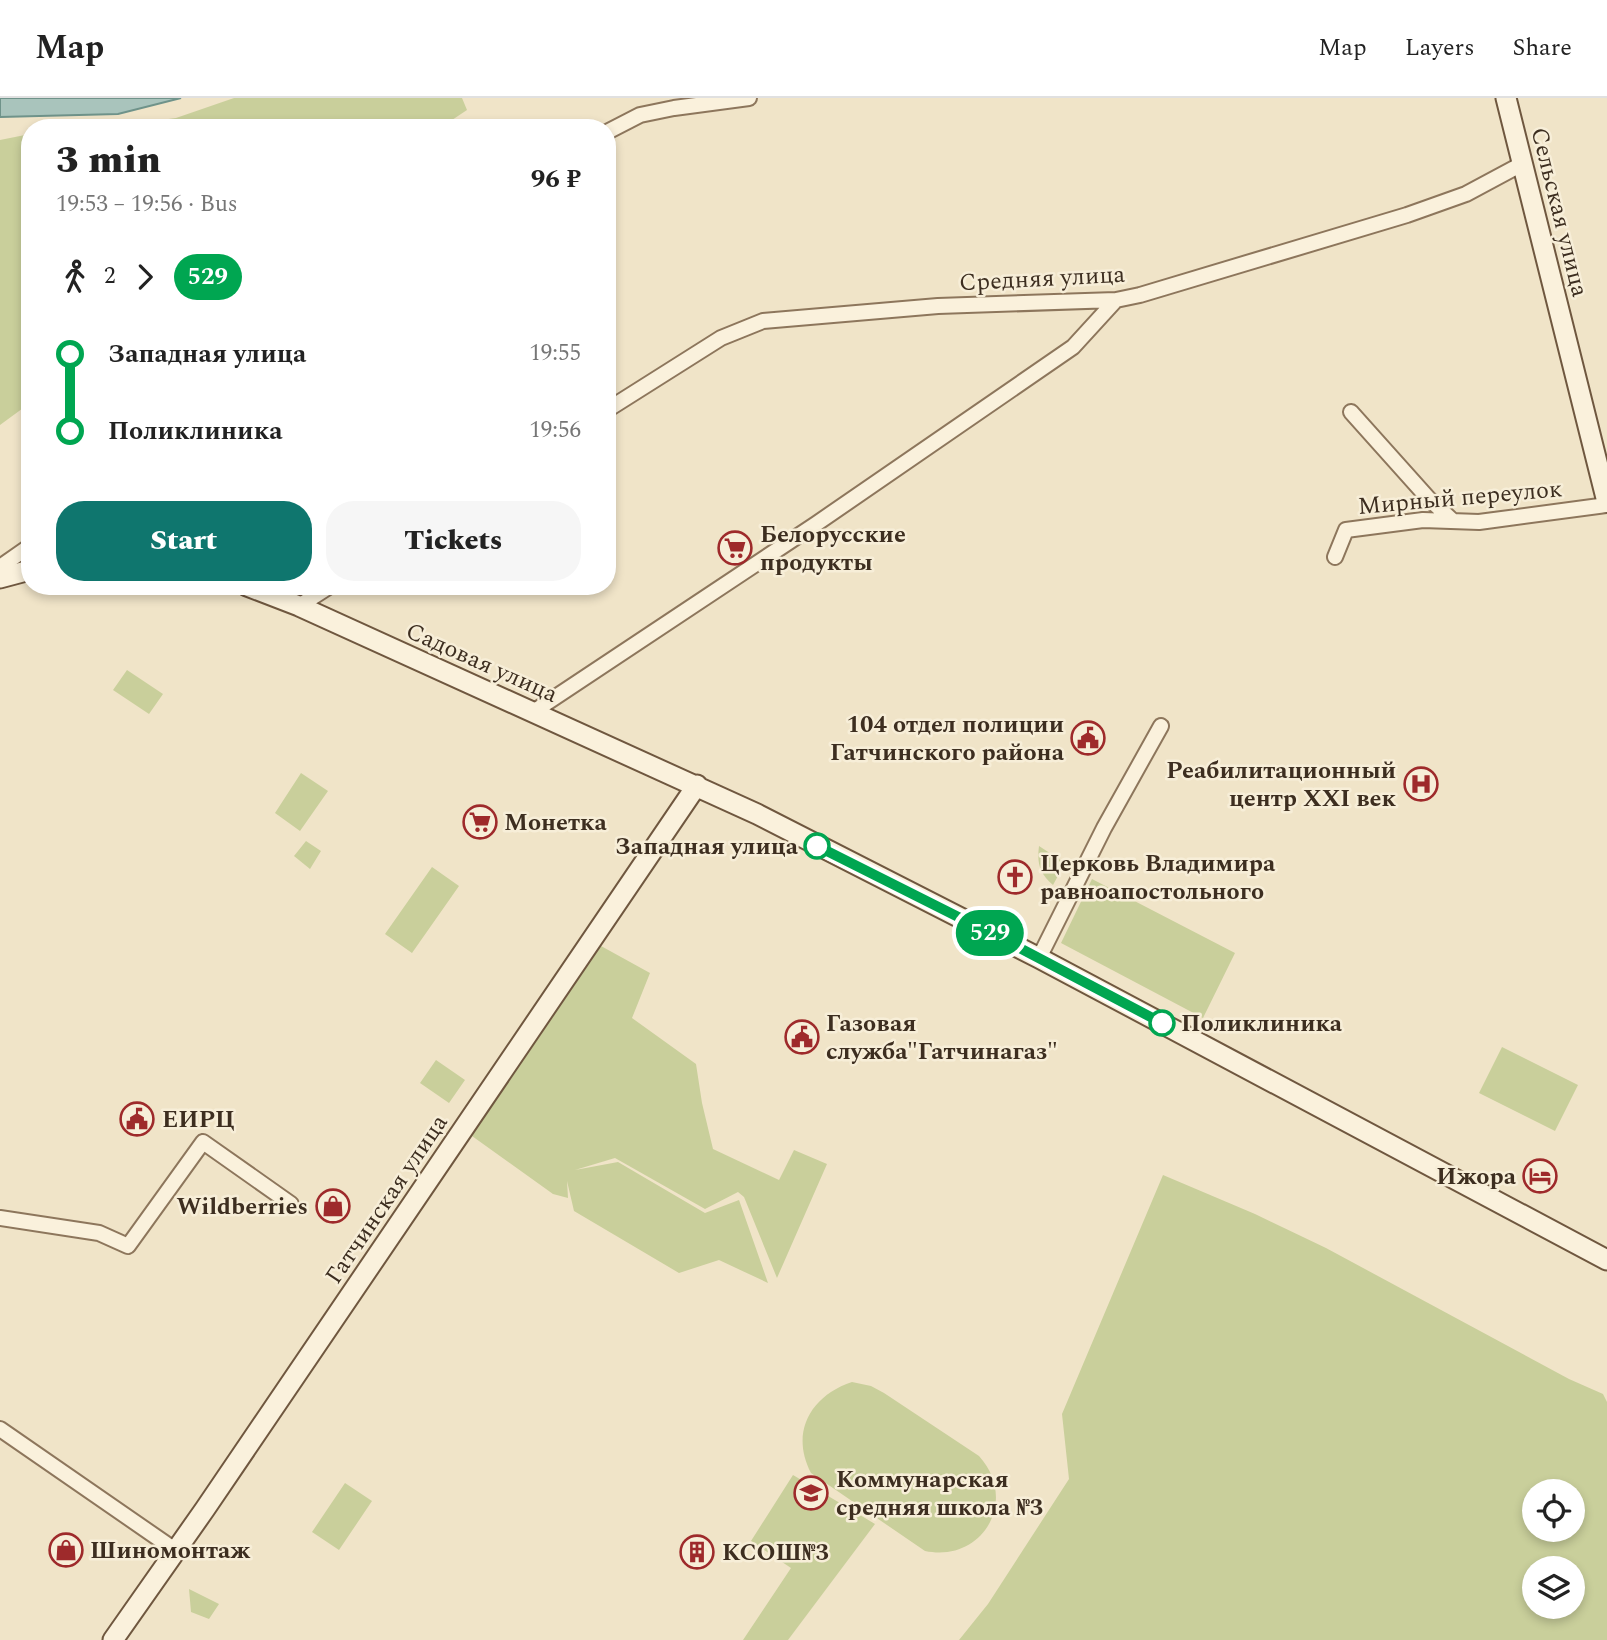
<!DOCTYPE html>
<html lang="en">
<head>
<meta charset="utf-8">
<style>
  :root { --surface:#fff; --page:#f6f6f6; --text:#222; --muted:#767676; --line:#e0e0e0; --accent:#0f766e }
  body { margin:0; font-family:Spectral,serif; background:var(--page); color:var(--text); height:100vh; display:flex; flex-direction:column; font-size:26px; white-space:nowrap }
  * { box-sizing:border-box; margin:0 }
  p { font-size:23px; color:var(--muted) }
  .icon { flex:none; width:38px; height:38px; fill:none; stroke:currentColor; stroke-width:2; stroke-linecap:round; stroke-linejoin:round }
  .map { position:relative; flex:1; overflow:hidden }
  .side { position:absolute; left:21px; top:21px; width:595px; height:476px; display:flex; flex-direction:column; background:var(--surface); border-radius:28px; box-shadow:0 4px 10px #0003 }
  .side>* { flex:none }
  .badge { padding:0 14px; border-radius:23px; font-size:24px; line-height:46px }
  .fabs { position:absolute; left:1522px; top:1381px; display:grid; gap:14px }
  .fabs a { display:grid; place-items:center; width:63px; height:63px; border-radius:50%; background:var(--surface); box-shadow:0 4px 10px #0003; font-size:35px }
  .map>.badge { position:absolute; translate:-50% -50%; box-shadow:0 0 0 4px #fff }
  .legs { display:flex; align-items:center; gap:10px; height:77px; padding:0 35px; font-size:23px }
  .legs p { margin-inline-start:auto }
  .summary { display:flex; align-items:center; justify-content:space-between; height:119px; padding:0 35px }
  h1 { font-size:38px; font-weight:800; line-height:52px }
  .cta { display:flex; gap:14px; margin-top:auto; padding:14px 35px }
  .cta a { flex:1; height:80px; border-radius:28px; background:var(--accent); color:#fff; font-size:28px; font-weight:800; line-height:80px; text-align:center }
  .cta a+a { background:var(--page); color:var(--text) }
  ul { padding:0 35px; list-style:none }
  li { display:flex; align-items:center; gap:24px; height:77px; font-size:26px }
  li i { display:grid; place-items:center; width:10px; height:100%; margin:0 9px; background:currentColor }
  li i::after { content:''; width:18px; height:18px; margin:-9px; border:5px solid; border-radius:50%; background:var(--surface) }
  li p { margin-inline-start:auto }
  li:first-child i { background:linear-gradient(#0000 50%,currentColor 0) }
  li:last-child i { background:linear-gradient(currentColor 50%,#0000 0) }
  header { display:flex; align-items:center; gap:42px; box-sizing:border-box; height:98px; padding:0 35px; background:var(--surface); border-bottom:2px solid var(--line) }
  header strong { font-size:33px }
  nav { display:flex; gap:38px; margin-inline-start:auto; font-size:24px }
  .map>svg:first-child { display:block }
  .green { fill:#c9cf9b; fill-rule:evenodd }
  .water { fill:#a9c4bc; stroke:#6f938a; stroke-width:2 }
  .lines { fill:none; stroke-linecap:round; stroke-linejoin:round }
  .street-casing { stroke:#8d765c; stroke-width:18 }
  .secondary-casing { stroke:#6f573f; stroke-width:23 }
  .street { stroke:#faf1dc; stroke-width:14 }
  .secondary { stroke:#faf1dc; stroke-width:19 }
  .line-1-casing { stroke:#fff; stroke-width:16 }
  .line-1 { stroke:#00a651; stroke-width:10 }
  .stop-1-dot { fill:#fff; stroke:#00a651; stroke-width:3.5 }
  .labels { text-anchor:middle; stroke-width:5; stroke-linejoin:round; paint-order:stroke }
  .street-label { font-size:24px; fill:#3d2e20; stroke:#f7eed8 }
  .poi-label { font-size:24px; font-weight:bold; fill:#3d2e20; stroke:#f7eed8; text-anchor:start }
  .stop-label { font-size:24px; font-weight:bold; fill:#3d2e20; stroke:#f7eed8; text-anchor:end }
</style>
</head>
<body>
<header>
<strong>Map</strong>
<nav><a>Map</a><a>Layers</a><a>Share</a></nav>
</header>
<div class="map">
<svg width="1607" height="1542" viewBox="0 0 1607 1542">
  <rect width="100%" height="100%" fill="#f0e4c8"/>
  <path class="green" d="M234,0H462L467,12L440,30H101L176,20Z
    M30,36V305L0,327V42Z
    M127,572L163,596L149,616L113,592Z
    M301,675L328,693L300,733L275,715Z
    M306,743L321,753L310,771L294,758Z
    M1039,748L1065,765L1053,787C1039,775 1037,765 1039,748Z
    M432,769L459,788L412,855L385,836Z
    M1092,781L1235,855L1203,920L1061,845Z
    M601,848L650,875L632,920L696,966L702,1005L713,1051L779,1082L794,1052L827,1066L777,1180L744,1099L738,1094L705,1111L615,1060L575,1072L618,1064L705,1115L739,1102L768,1185L719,1162L679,1175L574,1113L567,1083L568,1100L553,1096L472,1038Z
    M1502,949L1578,987L1555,1033L1479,995Z
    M436,962L465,982L449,1005L420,985Z
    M1163,1077L1255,1116L1326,1150L1569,1281L1603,1296L1607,1304V1542H959L988,1506L1069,1381L1062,1316ZM1535,1393H1573V1432H1535ZM1535,1470H1573V1508H1535Z
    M852,1284L871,1288L884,1295L979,1358C1019,1402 983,1465 925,1453L811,1375C790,1335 810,1298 852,1284Z
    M793,1377L875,1426L788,1542H743L791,1470L751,1443Z
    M345,1385L372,1403L339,1452L312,1434Z
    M189,1491L219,1506L209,1521L191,1514Z"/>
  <path class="water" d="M0,0H181L118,16L0,19Z"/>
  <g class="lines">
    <defs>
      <path id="street" d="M607,34L640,17L674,10L749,0
        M607,312L721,240L763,223L938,208L1116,202L1140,197L1407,117L1466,96L1522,66
        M1351,314L1428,400L1453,423
        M1335,459L1346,432L1423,422L1479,424L1607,407
        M0,469L30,448
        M299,508L330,488
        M533,614L816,426L1073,249L1116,202
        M1039,860L1104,730L1161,628
        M0,1120L99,1135L128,1148L203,1044L291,1106
        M0,1331L175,1452"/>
      <path id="secondary" d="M1506,0L1607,404
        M0,480L30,472
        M247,488L299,508L757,716L1039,860L1607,1162
        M113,1542L205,1411L697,687"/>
    </defs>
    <use href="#street" class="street-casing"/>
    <use href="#secondary" class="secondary-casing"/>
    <use href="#street" class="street"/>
    <use href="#secondary" class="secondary"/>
  </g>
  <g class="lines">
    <defs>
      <path id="line-1" d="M817,748L1014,847L1162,925"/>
    </defs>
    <use href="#line-1" class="line-1-casing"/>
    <use href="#line-1" class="line-1"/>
  </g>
  <defs>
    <symbol id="supermarket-ring" viewBox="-11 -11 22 22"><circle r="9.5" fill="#f7eed8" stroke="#9e2a2b" stroke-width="1.5"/><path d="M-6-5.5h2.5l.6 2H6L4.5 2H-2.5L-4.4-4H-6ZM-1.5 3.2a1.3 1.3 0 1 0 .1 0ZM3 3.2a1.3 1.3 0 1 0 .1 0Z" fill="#9e2a2b"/></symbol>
    <symbol id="civic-ring" viewBox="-11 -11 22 22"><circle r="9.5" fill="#f7eed8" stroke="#9e2a2b" stroke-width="1.5"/><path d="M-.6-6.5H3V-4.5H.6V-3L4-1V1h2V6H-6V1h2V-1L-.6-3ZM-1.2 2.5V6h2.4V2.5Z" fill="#9e2a2b"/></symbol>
    <symbol id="hospital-ring" viewBox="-11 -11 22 22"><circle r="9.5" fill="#f7eed8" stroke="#9e2a2b" stroke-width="1.5"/><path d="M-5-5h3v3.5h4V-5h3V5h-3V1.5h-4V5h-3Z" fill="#9e2a2b"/></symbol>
    <symbol id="church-ring" viewBox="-11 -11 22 22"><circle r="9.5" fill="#f7eed8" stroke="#9e2a2b" stroke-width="1.5"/><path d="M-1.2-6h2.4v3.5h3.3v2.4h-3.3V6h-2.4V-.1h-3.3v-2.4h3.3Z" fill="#9e2a2b"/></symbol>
    <symbol id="hotel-ring" viewBox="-11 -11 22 22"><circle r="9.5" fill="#f7eed8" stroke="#9e2a2b" stroke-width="1.5"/><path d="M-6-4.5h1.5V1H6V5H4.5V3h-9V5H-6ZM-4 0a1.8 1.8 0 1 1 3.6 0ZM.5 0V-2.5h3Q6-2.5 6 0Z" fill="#9e2a2b"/></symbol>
    <symbol id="shop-ring" viewBox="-11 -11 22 22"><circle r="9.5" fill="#f7eed8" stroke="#9e2a2b" stroke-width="1.5"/><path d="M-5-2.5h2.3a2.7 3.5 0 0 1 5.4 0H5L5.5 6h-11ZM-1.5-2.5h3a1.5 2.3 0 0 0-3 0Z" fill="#9e2a2b"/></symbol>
    <symbol id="school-ring" viewBox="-11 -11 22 22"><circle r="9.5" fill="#f7eed8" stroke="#9e2a2b" stroke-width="1.5"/><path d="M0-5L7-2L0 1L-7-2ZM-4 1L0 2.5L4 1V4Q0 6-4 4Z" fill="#9e2a2b"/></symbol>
    <symbol id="building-ring" viewBox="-11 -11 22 22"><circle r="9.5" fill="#f7eed8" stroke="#9e2a2b" stroke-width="1.5"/><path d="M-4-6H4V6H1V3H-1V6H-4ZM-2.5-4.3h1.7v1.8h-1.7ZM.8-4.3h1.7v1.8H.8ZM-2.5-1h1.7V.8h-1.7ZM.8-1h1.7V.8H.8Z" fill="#9e2a2b"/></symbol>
  </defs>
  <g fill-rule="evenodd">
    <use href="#supermarket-ring" x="716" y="431" width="38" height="38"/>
    <use href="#civic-ring" x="1069" y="621" width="38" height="38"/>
    <use href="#hospital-ring" x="1402" y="667" width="38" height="38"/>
    <use href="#supermarket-ring" x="461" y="705" width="38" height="38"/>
    <use href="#church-ring" x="996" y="760" width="38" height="38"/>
    <use href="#civic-ring" x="783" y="920" width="38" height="38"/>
    <use href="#civic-ring" x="118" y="1002" width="38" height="38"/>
    <use href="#hotel-ring" x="1521" y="1059" width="38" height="38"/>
    <use href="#shop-ring" x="314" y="1089" width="38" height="38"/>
    <use href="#school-ring" x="792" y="1376" width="38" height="38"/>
    <use href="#shop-ring" x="47" y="1433" width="38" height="38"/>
    <use href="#building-ring" x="678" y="1435" width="38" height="38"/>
  </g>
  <g class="stop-1-dot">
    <circle cx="817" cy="748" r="12"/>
    <circle cx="1162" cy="925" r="12"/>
  </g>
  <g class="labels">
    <g class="street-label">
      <text transform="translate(1560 114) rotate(76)" y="8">Сельская улица</text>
      <text transform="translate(1042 180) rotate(-3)" y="8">Средняя улица</text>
      <text transform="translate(1460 399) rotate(-5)" y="8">Мирный переулок</text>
      <text transform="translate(482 564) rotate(24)" y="8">Садовая улица</text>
      <text transform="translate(386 1101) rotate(-56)" y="8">Гатчинская улица</text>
    </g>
    <g class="poi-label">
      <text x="760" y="444">Белорусские<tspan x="760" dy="28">продукты</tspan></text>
      <text x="1064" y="634" text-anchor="end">104 отдел полиции<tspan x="1064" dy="28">Гатчинского района</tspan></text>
      <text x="1396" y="680" text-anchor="end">Реабилитационный<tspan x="1396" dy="28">центр ХХI век</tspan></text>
      <text x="504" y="732">Монетка</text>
      <text x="1040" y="773">Церковь Владимира<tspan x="1040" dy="28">равноапостольного</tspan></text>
      <text x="826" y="933">Газовая<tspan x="826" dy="28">служба"Гатчинагаз"</tspan></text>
      <text x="162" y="1029">ЕИРЦ</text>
      <text x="1516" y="1086" text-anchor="end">Ижора</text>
      <text x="308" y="1116" text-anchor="end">Wildberries</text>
      <text x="836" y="1389">Коммунарская<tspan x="836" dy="28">средняя школа №3</tspan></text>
      <text x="90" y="1460">Шиномонтаж</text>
      <text x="722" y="1462">КСОШ№3</text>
    </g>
    <g class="stop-label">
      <text x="798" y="756">Западная улица</text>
      <text x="1181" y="933" text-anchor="start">Поликлиника</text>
    </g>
  </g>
</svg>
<div class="fabs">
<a><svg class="icon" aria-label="locate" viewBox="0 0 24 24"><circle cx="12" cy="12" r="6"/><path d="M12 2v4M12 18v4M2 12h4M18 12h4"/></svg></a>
<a><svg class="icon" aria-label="layers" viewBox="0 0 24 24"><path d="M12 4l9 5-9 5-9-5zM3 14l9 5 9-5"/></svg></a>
</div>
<b class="badge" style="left:990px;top:835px;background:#00a651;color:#fff">529</b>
<section class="side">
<div class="summary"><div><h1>3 min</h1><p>19:53 – 19:56 · Bus</p></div><b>96 ₽</b></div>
<div class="legs"><svg class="icon" aria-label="walk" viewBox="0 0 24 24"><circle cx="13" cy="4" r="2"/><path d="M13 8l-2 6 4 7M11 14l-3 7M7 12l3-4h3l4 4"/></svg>2<svg class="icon" aria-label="forward" viewBox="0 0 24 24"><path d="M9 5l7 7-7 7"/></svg><b class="badge" style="background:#00a651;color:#fff">529</b></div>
<ul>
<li><i style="color:#00a651"></i><b>Западная улица</b><p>19:55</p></li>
<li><i style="color:#00a651"></i><b>Поликлиника</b><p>19:56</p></li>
</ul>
<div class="cta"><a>Start</a><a>Tickets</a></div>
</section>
</div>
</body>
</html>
